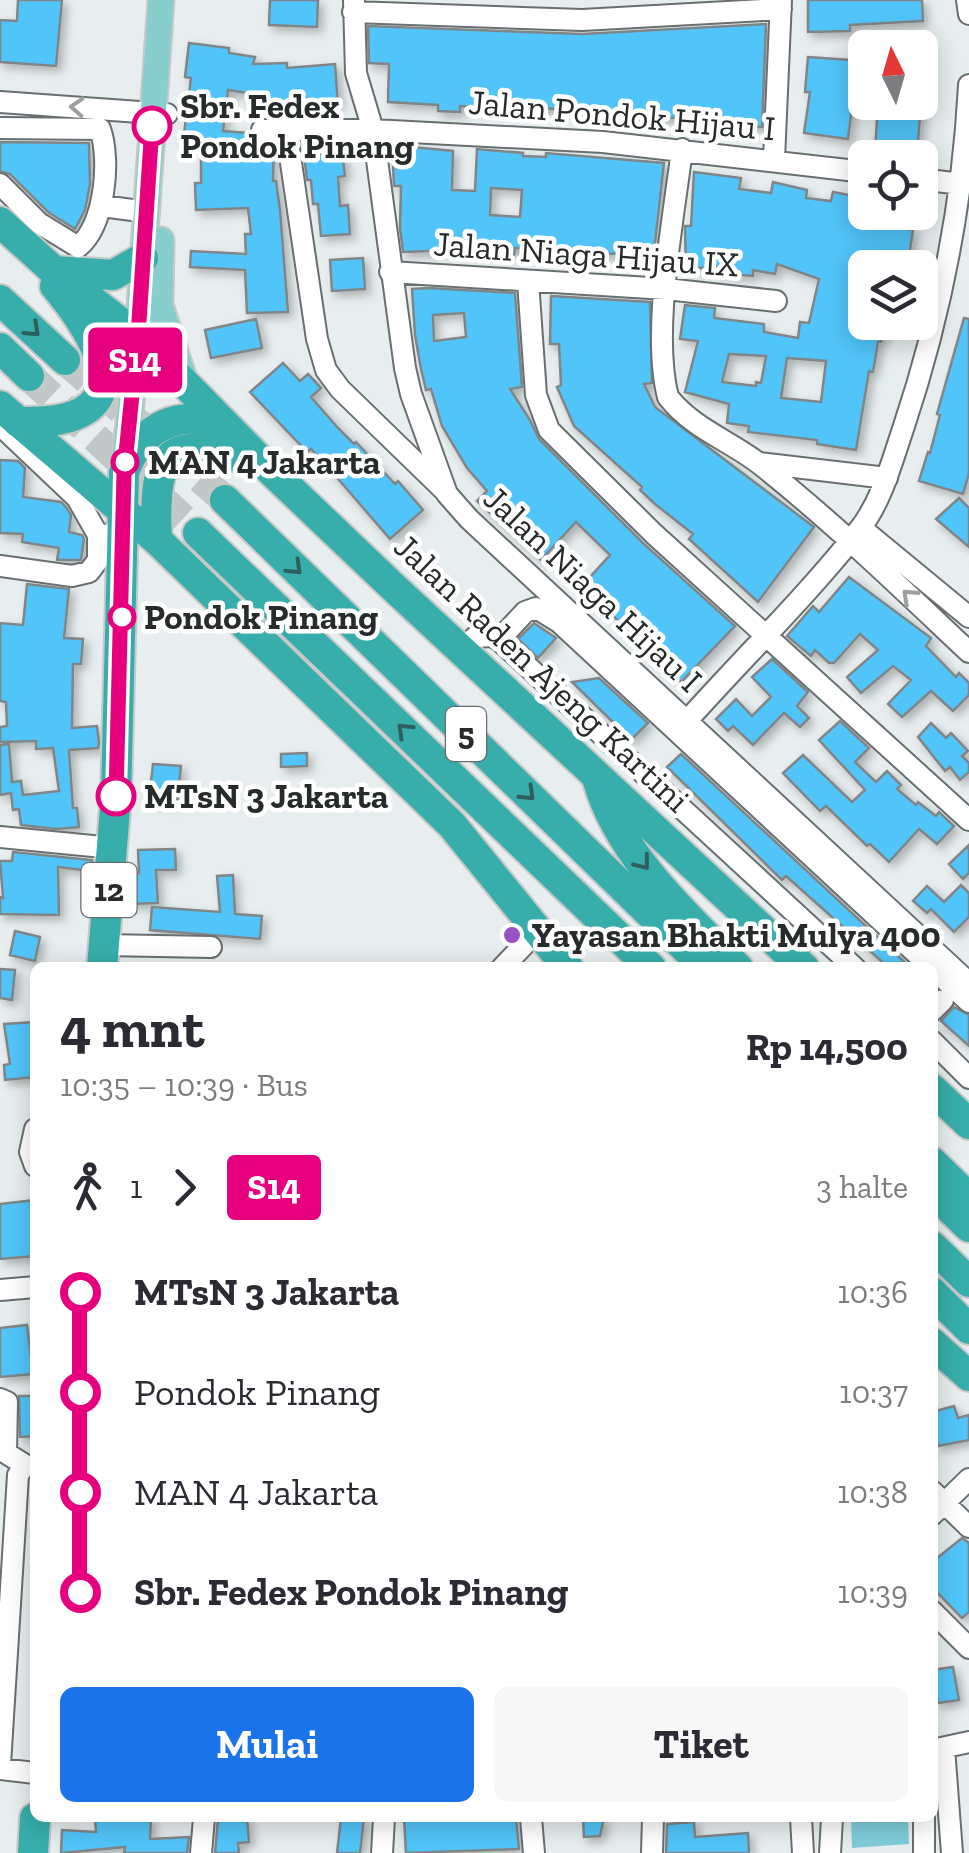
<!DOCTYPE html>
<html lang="id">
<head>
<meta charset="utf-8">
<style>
  :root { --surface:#fff; --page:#f7f7f7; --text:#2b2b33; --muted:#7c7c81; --accent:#1a73e8 }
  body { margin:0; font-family:"Zilla Slab",serif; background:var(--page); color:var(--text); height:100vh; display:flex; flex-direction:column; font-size:38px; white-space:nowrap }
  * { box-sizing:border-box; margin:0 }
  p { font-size:32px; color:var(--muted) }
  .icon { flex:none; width:55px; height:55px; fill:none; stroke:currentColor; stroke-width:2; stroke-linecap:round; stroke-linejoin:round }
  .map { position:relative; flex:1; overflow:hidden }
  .sheet { position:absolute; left:30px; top:962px; width:908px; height:860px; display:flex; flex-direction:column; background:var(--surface); border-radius:15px; box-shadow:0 5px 25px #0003 }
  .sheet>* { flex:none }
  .badge { padding:0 20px; border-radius:8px; font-size:35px; line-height:65px }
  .needle { width:65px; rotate:355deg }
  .controls { position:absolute; left:848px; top:30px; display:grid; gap:20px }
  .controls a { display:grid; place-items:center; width:90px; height:90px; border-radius:15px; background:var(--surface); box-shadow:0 5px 25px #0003; font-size:50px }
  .map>.badge { position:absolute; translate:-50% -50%; box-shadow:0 0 0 5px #fff }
  .legs { display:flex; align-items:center; gap:15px; height:110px; padding:0 30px; font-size:32px }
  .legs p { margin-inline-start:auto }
  .headline { display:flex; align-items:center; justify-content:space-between; height:170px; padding:0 30px }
  h1 { font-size:55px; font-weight:700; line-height:75px }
  .primary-button { display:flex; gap:20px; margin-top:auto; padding:20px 30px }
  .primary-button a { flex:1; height:115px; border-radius:15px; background:var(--accent); color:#fff; font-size:40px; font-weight:700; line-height:115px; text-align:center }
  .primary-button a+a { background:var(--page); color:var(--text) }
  ul { padding:0 30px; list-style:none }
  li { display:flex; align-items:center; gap:35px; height:100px; font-size:38px }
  li i { display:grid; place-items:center; width:15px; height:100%; margin:0 12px; background:currentColor }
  li i::after { content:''; width:25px; height:25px; margin:-12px; border:8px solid; border-radius:50%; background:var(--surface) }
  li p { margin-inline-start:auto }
  li:first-child i { background:linear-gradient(#0000 50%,currentColor 0) }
  li:last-child i { background:linear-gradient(currentColor 50%,#0000 0) }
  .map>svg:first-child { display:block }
  .grass { fill:#7fccdb }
  .building { fill:#51c5fa; stroke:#808588; stroke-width:2.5; fill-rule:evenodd; filter:url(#shadow) }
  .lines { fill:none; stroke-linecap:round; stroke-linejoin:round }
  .highway-tunnel { stroke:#c2c7c8; stroke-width:30; stroke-dasharray:30 15; stroke-linecap:butt }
  .minor-casing { stroke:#696f70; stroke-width:24 }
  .major-casing { stroke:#c7c8c8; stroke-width:29 }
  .highway-casing { stroke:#c7c8c8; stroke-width:34 }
  .minor { stroke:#fff; stroke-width:20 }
  .major { stroke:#87cecd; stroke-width:25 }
  .highway { stroke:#37aeab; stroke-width:30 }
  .oneway { stroke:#9ea0a0 }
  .oneway2 { stroke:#2e5f5e }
  .line-1-casing { stroke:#fff; stroke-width:22 }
  .line-1 { stroke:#e6007e; stroke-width:15 }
  .stop-1-dot { fill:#fff; stroke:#e6007e; stroke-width:5 }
  .poi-dot { fill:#9a51c5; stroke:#fff; stroke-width:4 }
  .labels { text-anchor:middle; stroke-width:9; stroke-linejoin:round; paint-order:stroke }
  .shield { fill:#fff; stroke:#686b6b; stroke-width:2.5 }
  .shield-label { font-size:32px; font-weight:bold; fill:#282b2b }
  .stop-label { font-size:35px; font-weight:bold; fill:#282b2b; stroke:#fff; text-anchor:start }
  .street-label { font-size:35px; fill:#282b2b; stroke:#fff }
  .poi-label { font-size:35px; font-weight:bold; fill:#282b2b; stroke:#fff; text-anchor:start }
</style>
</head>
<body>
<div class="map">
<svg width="969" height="1853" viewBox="0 0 969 1853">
  <defs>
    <filter id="shadow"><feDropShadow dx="4.5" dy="4.5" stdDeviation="5" flood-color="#0004"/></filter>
  </defs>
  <rect width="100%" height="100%" fill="#e8eeef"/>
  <path class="grass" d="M851,1818H908L909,1844L852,1848Z"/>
  <path class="building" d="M18,0H62L56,66L0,62V20L17,21Z
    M270,0H318L317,27L269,25Z
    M808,0H922L923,21L850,25V31L808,32Z
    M766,24L762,127L711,122V117L663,118L544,108V111L482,103V107L460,106V112L438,111V105L388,102L389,64L369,63L368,26L582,34Z
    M189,43L229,48V53L255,57L253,64L287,63V68L335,64L338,105L267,108V96L228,90L223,131L249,133L256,142L274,144L273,181H276L280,210L288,312L247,313L245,270L190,267L191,251L246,254L245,234H251L248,208L196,210L195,183H201V143L183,142L191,78L185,77Z
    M808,57L864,61L860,100L853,99L848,139L804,133L810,92H805Z
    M878,102H921L917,155L875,152Z
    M0,142L89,143L90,184L85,210L75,229L48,212L10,174L0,171Z
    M392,145L453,151L452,190L475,191L477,149L523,153V156L546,157V153L664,163L653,261L631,260L632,255L586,252L585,256L542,254V250L515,248L514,255L457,250L403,252L400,228L401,186H394ZM491,188L522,190L520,217L490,215Z
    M342,151L345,176L338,177L340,206L348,205L350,234L321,236L318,204H313L311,180H307L304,156Z
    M694,172L741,178L739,189L771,193L773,182L807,190L806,198L831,201L833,192L865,198V212H907L903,228L913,230L908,263L904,268H865V322H886L881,342H878L873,372L869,371L856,450L817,444V440L748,432L749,426L727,423L729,404L685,392L698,341L680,339L685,305L715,308L714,318L764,324V332L798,338L800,322L809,323L819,279L777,264L775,274L753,270V276L717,273V267L686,269L685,230V226H691ZM729,354L766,356L761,383L756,382V386L722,382ZM787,358L826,361L821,402L781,398Z
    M363,258L365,289L332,291L330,260Z
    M429,288L515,293L522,387L510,389L530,420L539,439L644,544L735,626L681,682L645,651L648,648L581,587L610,555L576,522L541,560L477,501L487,491L467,468L442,426L431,389L426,390L421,369L415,335L412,289ZM464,313L466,337L434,341L433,315Z
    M551,296L650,302L652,383L644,384L655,407L814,527L758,602L689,539L693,534L655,504L640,490L642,487L574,426L557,387L561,385L559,344H550Z
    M964,318L969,319V473L963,494L919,481L928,452L930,453L940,415L937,414Z
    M256,319L262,348L211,358L205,330Z
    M283,363L300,381L308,374L321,388L311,397L338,428L354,444L356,442L395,484L398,481L423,510L390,539L326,465L311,449L307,452L250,392Z
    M0,460L18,461L25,468L23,497L61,502L66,507L71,515L69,532L82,535L84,539L81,560H57L59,548L22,542L23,534L0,533Z
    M959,498L969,508V547L936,519Z
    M849,577L931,638L926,646L956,677L959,673L969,683V695L953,711L931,691L902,717L888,704L911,680L893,666L861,693L847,677L878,650L860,634L834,663H829L815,650L811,656L787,636L813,606L819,612Z
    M27,584L69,589L64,638L83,639L81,664H73L72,728L97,726L99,743L98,748L69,750L73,808H77L79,827L56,829L21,825L19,809L13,810L11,793L0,795V745L9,744L12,782L21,781L23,795L59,791L53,748L36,749V741L0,742V727L7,726L6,702L0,701V623L23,625Z
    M534,623L556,638L538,658L518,639Z
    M772,659L808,692L797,706L809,718L800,727L784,713L753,745L733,726L728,731L716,719L736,699L752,716L771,697L752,677Z
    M599,678L648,723L631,740L572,682Z
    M840,721L869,748L855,762L876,782L887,771L901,785L897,789L916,805L918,802L936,816L939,812L954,826L937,844L919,829L889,862L870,844L867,846L826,806L820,811L783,773L803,755L852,802L865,790L819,740Z
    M931,723L946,738L951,733L968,751L962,756L969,763V772L960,780L950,767L945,771L918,737Z
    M307,753V766L281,767V754Z
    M681,754L911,968H889L786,876L782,880L667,767Z
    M153,764L181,766L177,802L149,800Z
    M969,845V873L963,879L949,864Z
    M175,849L176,870H156L158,903L129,904V874L139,873L138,850Z
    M13,852L92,860L91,871L58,867L59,915L0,914V897L3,898L0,861H12Z
    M233,875L235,914L262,916L260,939L150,930L152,907L220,912L217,876Z
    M961,885L969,893V917L954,932L931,909L927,913L913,901L927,886L944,902Z
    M15,931L40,937L35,961L10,955Z
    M0,969L15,970L12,1000L0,998Z
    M954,1007L969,1015V1046L941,1021Z
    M35,1022V1077L5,1080L4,1065L10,1064L4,1024Z
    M35,1200V1256L0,1259V1204Z
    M27,1325L33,1374L0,1377V1328Z
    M19,1396H35V1436L20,1437Z
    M954,1406L958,1418L969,1415V1440L938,1446L932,1427V1412Z
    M962,1538L969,1543V1612L962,1618L932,1587V1562Z
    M953,1667L959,1700L938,1703L932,1670Z
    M95,1818H151L150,1839L189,1837L187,1853H124L125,1847L61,1853L62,1830L96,1832Z
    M218,1818H247L249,1842L238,1843L239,1853H215Z
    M341,1818H364L360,1853H337Z
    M404,1818H516L519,1849L406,1853Z
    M583,1818H604L600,1836L584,1837Z
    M694,1822L695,1837L748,1833L749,1853H666L667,1824Z"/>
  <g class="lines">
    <path class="highway-tunnel" d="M65,360L225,500
      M29,376L198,533"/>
    <defs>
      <path id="minor" d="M354,0L356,73L373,130L405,368L411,394L447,494L469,519L969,983
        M967,0L969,14
        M353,12L582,20L781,9
        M0,102L167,114
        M0,128L100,129C111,160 105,225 78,247L39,223L0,184
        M286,129L317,339L326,370L340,389L444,490
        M262,130H373L603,142L865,172
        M682,149C674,217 651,332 668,397C693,429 731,441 761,465C834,523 901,588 969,652
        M774,159L781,0
        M920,179L961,184
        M102,206L147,212
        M390,272L666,289L776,301
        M528,281L536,395L549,430L654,534L969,820
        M0,425L77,498L98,535L124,534
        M760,463L887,478
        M861,528L969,617
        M0,566L72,576L89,572L98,560V535
        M499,640L525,612L536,608L559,622L932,968
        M462,652L475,637L492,636L499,640L855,968
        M686,722C743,658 806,597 859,530C882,501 892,461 904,426C941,315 963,202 969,85
        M0,837L113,848
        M104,945L211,947
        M502,968L538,930
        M932,968L969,1002
        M932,1011L943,1000
        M932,1041L969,1078
        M35,1129L30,1152L35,1166
        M0,1290L35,1287
        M0,1399L7,1402L6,1453L25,1465L18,1475L0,1765
        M932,1491L969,1527
        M932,1515L969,1479
        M932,1611L969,1648
        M944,1748L952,1853
        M932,1750L969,1742
        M0,1769L35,1773
        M531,1818L534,1853
        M801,1818L803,1853
        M924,1818V1853
        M201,1853L204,1818
        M382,1853L384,1818
        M652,1853L653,1818
        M830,1853L832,1818"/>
      <path id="major" d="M161,240L160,305L185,382
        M124,469L138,336L161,0"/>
      <path id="highway" d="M0,222L54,271L138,336L266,466L391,585L804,968
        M54,271L113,275L143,258
        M0,300L65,360
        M0,348L29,376
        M0,406L157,540L452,825L568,968
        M18,422C36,422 56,422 73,416C138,392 80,316 55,286
        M225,500L706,968
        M198,533L651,968
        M157,540C152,443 171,434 261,464
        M598,781C619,855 685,914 738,968
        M102,968L116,797L124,473C139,426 185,404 229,430
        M932,1089L969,1124
        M932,1162L969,1198
        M932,1191L969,1227
        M932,1246L969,1282
        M932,1292L969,1329
        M932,1343L969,1376
        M33,1853L35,1818"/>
    </defs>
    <use href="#minor" class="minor-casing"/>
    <use href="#major" class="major-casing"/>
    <use href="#highway" class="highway-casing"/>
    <use href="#minor" class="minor"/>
    <use href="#major" class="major"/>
    <use href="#highway" class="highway"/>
  </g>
  <defs><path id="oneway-chevron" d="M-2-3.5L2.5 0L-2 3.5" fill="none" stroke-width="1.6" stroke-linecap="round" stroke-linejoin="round" transform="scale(2.5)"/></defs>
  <g class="oneway">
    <use href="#oneway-chevron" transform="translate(77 107) rotate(-176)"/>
    <use href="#oneway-chevron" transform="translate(909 596) rotate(-137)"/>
  </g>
  <g class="oneway2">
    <use href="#oneway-chevron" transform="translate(33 330) rotate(43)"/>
    <use href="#oneway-chevron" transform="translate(295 568) rotate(44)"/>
    <use href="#oneway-chevron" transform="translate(404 730) rotate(-136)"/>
    <use href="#oneway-chevron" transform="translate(528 794) rotate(44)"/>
    <use href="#oneway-chevron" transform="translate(643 863) rotate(52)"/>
  </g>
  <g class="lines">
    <defs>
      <path id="line-1" d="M116,796L124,473L138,336L152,126"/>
    </defs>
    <use href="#line-1" class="line-1-casing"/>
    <use href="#line-1" class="line-1"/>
  </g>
  <g class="stop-1-dot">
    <circle cx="152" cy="126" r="18"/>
    <circle cx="125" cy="462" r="12"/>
    <circle cx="122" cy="617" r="12"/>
    <circle cx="116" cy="796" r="18"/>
  </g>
  <circle class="poi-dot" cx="512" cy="935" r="10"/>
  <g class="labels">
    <g class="shield">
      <rect x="446" y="707" width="40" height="54" rx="8"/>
      <rect x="81.5" y="863" width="55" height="54" rx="8"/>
    </g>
    <g class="shield-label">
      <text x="466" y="745">5</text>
      <text x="109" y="901">12</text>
    </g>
    <g class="stop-label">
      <text x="180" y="118">Sbr. Fedex<tspan x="180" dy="40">Pondok Pinang</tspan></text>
      <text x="148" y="474">MAN 4 Jakarta</text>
      <text x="144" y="629">Pondok Pinang</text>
      <text x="144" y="808">MTsN 3 Jakarta</text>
    </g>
    <g class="street-label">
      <text transform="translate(622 115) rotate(5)" y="12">Jalan Pondok Hijau I</text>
      <text transform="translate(586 254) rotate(4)" y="12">Jalan Niaga Hijau IX</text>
      <text transform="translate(593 589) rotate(43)" y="12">Jalan Niaga Hijau I</text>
      <text transform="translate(542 673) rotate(43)" y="12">Jalan Raden Ajeng Kartini</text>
    </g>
    <g class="poi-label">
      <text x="532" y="947">Yayasan Bhakti Mulya 400</text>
    </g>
  </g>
</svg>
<div class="controls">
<a><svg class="needle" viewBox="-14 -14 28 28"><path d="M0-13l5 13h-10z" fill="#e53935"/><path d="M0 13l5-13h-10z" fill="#7c7c81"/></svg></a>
<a><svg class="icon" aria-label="locate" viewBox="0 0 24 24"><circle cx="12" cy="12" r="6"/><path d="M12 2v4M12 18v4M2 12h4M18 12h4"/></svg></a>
<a><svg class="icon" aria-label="layers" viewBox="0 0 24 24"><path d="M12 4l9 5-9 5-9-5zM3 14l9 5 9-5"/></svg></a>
</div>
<b class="badge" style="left:135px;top:360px;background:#e6007e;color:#fff">S14</b>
<section class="sheet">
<div class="headline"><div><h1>4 mnt</h1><p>10:35 – 10:39 · Bus</p></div><b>Rp 14,500</b></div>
<div class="legs"><svg class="icon" aria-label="walk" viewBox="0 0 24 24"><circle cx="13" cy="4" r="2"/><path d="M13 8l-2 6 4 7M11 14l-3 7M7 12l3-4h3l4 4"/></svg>1<svg class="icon" aria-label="forward" viewBox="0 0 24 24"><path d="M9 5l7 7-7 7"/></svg><b class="badge" style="background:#e6007e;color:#fff">S14</b><p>3 halte</p></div>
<ul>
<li><i style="color:#e6007e"></i><b>MTsN 3 Jakarta</b><p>10:36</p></li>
<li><i style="color:#e6007e"></i><span>Pondok Pinang</span><p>10:37</p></li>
<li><i style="color:#e6007e"></i><span>MAN 4 Jakarta</span><p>10:38</p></li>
<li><i style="color:#e6007e"></i><b>Sbr. Fedex Pondok Pinang</b><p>10:39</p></li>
</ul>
<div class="primary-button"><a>Mulai</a><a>Tiket</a></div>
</section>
</div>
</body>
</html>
